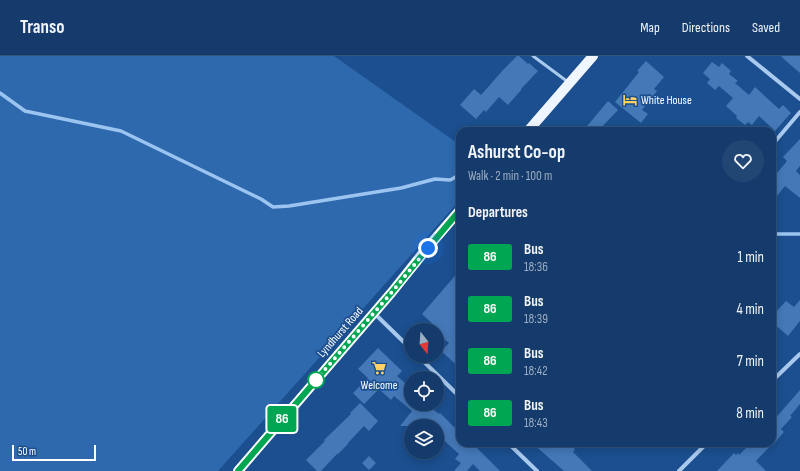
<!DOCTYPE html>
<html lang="en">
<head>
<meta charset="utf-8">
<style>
  :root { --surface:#143b6b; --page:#214673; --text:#f1f3f6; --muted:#9dadc1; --line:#33557e }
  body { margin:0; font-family:"Sofia Sans Condensed",sans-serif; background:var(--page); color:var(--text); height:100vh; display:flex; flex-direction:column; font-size:15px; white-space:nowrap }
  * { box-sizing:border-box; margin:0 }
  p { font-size:13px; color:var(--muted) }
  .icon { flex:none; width:22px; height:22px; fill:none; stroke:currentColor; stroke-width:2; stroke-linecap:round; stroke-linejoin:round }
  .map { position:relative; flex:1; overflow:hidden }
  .panel { position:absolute; left:456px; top:71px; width:320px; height:320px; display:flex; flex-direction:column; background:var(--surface); border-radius:12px; box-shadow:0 2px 10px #0003,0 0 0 1px var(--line) }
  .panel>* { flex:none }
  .badge { padding:0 8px; border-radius:3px; font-size:14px; line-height:26px }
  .needle { width:26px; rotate:163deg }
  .controls { position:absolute; left:404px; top:267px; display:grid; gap:8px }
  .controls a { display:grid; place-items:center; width:40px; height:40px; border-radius:50%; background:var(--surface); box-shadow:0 2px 10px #0003,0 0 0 1px var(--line); font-size:20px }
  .scale { position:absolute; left:12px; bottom:10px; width:84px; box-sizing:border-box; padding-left:4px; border:2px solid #fff; border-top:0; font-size:11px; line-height:14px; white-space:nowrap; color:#fff; -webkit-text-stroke:3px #1b4f8f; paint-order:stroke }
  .you { position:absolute; width:20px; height:20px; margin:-10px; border:3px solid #fff; border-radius:50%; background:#1a73e8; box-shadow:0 0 0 6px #1a73e833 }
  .map>.badge { position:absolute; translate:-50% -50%; box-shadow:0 0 0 2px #fff }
  h2 { padding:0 12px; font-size:15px; line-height:36px }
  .round { display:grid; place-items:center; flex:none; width:42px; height:42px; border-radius:21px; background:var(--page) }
  .overview { display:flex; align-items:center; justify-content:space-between; height:68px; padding:0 12px }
  h1 { font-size:19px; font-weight:700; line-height:30px }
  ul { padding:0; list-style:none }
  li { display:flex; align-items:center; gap:12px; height:52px; padding:0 12px }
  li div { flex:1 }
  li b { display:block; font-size:15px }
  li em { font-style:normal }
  li .badge { min-width:44px; font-weight:700; text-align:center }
  header { display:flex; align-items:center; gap:24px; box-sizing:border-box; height:56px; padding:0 20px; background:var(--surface); border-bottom:1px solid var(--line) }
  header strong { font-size:19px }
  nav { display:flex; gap:22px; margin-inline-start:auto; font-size:14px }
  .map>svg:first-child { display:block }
  .green { fill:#2e69ad }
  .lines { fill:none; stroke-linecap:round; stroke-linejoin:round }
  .stream { stroke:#9cc4f0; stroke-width:3.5 }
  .building { fill:#4478b7 }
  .service { stroke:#a9c9ee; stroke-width:3 }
  .minor { stroke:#a9c9ee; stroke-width:4 }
  .primary { stroke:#f0f6ff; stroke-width:10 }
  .line-casing { stroke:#fff; stroke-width:9 }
  .line { stroke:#00a651; stroke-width:6 }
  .walk { stroke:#fff; stroke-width:4; stroke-dasharray:0 7.2 }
  .stop-dot { fill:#fff; stroke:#00a651; stroke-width:2 }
  .labels { text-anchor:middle; stroke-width:3.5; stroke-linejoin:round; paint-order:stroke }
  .poi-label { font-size:12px; fill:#fff; stroke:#1b4f8f; text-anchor:start }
  .street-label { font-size:12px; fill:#fff; stroke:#1b4f8f }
</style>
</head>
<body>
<header>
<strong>Transo</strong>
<nav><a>Map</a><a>Directions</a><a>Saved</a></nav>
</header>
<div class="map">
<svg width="800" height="415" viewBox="0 0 800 415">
  <rect width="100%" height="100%" fill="#1b4f8f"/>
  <path class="green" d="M0,0H334L460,89V144L218,415H0Z"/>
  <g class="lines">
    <path class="stream" d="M0,37L25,55L121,75L261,143L273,151L289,150L401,132L435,123L450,124L454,122L460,118
      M772,178H800"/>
  </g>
  <path class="building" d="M517,0H519L528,8L529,7L538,15L521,33H522L508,49L499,41L486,56L484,54L476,63L460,49L474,33L481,39L503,14Z
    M781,0H800V17L786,5Z
    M646,5L664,21L654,33L657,35L642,54L648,58L641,67L615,46L639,16L637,15Z
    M712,6L719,11L722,7L731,15L729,18L738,25L735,27L749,39L755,31L779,53L783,49L791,57L775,75L759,60L752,69L748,66L745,69L736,62L737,60L726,50L733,42L719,30L715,34L707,27L710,23L703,17Z
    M608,45L618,54L598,75H583Z
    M800,83V110L796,115L800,119V142L785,130L772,146V123L787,105L783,101Z
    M460,214V235L455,240L460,245V312L441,295L449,287L440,280L442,277L422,258Z
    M800,244V265L788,280L772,266V260L786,245L794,251Z
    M378,292L402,315L397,320L411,332V348H426L439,358L440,357L460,377V387H472L500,415H480L473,408L467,415H454L461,407L455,403L459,398L437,378V370H400L412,355L394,340L391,344L379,333L364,348L353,337L368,322L358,313Z
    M800,334V348L790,360L792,361L781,373L784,376L772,390V388L756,405L766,415H717L734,397L736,399L738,397L739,399L751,387H772V366Z
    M360,347L378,365L369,375L364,370L348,387V388L338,398H337L321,415H317L306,404L325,385L324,384L351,358L350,357Z
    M532,387H568L575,393L573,396L592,415H564Z
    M369,400L376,407L369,414L362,407Z"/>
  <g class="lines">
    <path class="service" d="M533,0L568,26"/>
    <path class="minor" d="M747,0L800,43
      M772,89L800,56
      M374,257L411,293
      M418,300L460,341
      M772,325L800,298
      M508,387L537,415
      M679,415L707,387"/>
    <path class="primary" d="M528,75L593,0
      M238,415L392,236L427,192L460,154"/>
  </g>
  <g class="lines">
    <defs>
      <path id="line" d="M238,415L392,236L428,192L460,154"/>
    </defs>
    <use href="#line" class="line-casing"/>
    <use href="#line" class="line"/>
    <path class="walk" d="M316,324L392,236L428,192"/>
  </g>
  <defs>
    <symbol id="hotel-bare" viewBox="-9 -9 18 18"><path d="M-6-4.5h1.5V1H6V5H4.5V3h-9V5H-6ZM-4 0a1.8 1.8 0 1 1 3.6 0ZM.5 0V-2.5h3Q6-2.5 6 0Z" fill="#ffd166" stroke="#1b4f8f" stroke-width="2.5" paint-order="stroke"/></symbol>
    <symbol id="supermarket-bare" viewBox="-9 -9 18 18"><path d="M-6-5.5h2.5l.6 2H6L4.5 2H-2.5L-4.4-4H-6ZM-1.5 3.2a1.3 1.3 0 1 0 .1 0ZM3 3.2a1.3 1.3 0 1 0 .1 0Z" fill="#ffd166" stroke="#1b4f8f" stroke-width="2.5" paint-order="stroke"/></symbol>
  </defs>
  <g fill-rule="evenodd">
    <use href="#hotel-bare" x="620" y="34" width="20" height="20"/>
    <use href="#supermarket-bare" x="369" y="302" width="20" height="20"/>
  </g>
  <circle class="stop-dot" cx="316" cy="324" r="8"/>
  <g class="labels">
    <g class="poi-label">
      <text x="641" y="48">White House</text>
      <text x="379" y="333" text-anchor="middle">Welcome</text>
    </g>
    <g class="street-label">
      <text transform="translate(340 276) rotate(-49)" y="4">Lyndhurst Road</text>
    </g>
  </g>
</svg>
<div class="controls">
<a><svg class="needle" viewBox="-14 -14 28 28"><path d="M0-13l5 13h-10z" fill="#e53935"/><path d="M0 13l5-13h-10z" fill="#9dadc1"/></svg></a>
<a><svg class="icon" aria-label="locate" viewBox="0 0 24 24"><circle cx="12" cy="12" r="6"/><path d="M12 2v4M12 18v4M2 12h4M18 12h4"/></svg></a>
<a><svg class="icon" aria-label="layers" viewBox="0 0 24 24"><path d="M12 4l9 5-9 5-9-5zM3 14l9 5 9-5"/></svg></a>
</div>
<div class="scale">50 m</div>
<div class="you" style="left:428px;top:192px"></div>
<b class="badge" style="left:282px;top:363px;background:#00a651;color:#fff">86</b>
<section class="panel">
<div class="overview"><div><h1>Ashurst Co-op</h1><p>Walk · 2 min · 100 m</p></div><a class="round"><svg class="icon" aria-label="heart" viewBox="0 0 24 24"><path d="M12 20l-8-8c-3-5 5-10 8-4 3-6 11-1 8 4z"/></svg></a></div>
<h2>Departures</h2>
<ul>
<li><span class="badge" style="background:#00a651;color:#fff">86</span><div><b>Bus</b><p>18:36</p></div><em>1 min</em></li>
<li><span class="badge" style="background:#00a651;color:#fff">86</span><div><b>Bus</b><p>18:39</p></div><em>4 min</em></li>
<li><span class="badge" style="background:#00a651;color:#fff">86</span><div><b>Bus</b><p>18:42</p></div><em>7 min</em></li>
<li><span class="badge" style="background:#00a651;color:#fff">86</span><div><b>Bus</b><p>18:43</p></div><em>8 min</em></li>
</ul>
</section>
</div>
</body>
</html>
